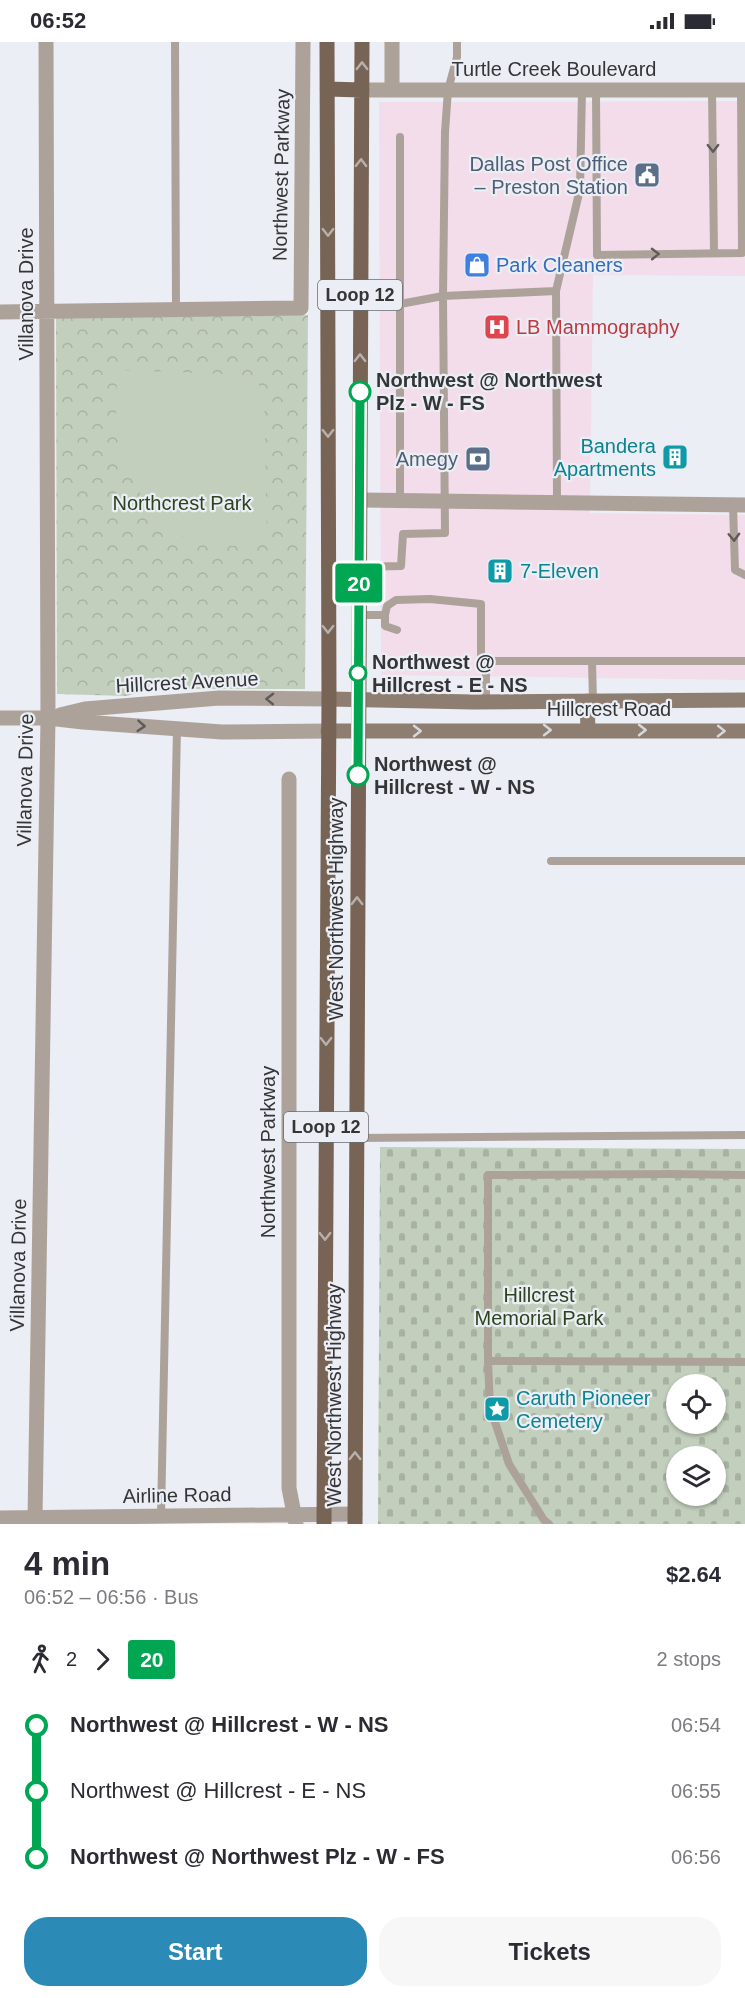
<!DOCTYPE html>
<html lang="en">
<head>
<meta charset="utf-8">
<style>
  :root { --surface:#fff; --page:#f7f7f7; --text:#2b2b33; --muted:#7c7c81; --accent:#2b8ab6 }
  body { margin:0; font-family:Helvetica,sans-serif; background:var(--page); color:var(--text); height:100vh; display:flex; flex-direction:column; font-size:22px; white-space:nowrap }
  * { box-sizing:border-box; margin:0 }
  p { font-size:20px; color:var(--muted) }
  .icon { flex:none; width:33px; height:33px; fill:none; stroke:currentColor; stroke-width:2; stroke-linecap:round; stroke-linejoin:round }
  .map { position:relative; height:1482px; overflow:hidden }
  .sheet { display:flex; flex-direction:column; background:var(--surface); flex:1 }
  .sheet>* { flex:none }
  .badge { padding:0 12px; border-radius:4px; font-size:21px; line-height:39px }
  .fabs { position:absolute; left:666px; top:1332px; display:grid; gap:12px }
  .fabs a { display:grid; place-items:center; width:60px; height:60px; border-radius:50%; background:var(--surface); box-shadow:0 2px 4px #0004; font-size:30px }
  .map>.badge { position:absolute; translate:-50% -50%; box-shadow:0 0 0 3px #fff }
  .legs { display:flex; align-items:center; gap:9px; height:66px; padding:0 24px; font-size:20px }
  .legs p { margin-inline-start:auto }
  .overview { display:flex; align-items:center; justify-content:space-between; height:102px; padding:0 24px }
  h1 { font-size:33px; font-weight:600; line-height:45px }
  .primary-button { display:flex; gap:12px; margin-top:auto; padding:12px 24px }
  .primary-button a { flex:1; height:69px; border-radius:24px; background:var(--accent); color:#fff; font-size:24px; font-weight:600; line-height:69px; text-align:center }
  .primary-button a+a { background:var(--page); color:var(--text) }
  ul { padding:0 24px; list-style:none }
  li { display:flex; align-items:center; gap:21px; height:66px; font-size:22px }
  li i { display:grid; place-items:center; width:9px; height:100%; margin:0 8px; background:currentColor }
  li i::after { content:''; width:15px; height:15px; margin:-8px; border:4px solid; border-radius:50%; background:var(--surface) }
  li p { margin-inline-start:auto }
  li:first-child i { background:linear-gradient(#0000 50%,currentColor 0) }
  li:last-child i { background:linear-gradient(currentColor 50%,#0000 0) }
  .status { display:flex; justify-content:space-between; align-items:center; height:42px; padding:0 30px; background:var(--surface); direction:ltr }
  .status svg { height:16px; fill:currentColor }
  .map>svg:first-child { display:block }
  .commercial { fill:#f3ddeb }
  .cemetery { fill:url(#cemetery-stones); fill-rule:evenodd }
  .park { fill:url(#park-crowns) }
  .pitch { fill:#c3cfbd }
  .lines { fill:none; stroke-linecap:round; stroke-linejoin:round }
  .service { stroke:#ada29a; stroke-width:8 }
  .minor { stroke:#ada29a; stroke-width:15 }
  .tertiary { stroke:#ada29a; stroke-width:15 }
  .secondary { stroke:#8e7e71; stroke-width:15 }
  .primary { stroke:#776454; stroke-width:15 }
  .oneway { stroke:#b7b0ac }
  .oneway2 { stroke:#5e5b5a }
  .oneway3 { stroke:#d8d8da }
  .line-1-casing { stroke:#fff; stroke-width:14 }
  .line-1 { stroke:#00a651; stroke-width:9 }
  .stop-1-dot { fill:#fff; stroke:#00a651; stroke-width:3 }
  .labels { text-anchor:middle; stroke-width:4.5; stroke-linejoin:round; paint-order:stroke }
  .shield { fill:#ebeef4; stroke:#6a6c70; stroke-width:1.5 }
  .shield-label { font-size:18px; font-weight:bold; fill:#333537 }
  .street-label { font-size:20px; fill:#333537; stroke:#ebeef4 }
  .service-label { font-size:20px; fill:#4e5e75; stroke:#ebeef4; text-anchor:end }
  .shop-label { font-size:20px; fill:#366cbe; stroke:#ebeef4; text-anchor:start }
  .health-label { font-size:20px; fill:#be3a42; stroke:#ebeef4; text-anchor:start }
  .stop-label { font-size:20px; font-weight:bold; fill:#333537; stroke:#ebeef4; text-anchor:start }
  .culture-label { font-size:20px; fill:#0d838f; stroke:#ebeef4; text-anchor:start }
  .park-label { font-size:20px; fill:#2b441d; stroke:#ebeef4 }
</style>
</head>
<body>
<div class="status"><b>06:52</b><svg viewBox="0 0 49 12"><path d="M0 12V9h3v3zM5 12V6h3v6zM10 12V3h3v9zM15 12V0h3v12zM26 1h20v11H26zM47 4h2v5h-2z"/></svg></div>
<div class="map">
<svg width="745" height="1482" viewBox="0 0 745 1482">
  <defs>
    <pattern id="cemetery-stones" width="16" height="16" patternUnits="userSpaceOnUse" patternTransform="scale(1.5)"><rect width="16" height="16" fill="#c3cfbd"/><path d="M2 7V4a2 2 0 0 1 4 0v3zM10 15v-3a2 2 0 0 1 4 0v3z" fill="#a8b2a3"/></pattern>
    <pattern id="park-crowns" width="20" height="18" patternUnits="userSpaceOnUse" patternTransform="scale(1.5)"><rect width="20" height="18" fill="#c3cfbd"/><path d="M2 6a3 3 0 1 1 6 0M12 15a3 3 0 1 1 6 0" fill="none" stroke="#a8b2a3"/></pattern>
  </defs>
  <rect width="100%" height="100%" fill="#ebeef4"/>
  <path class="commercial" d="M745,59V234L593,233L590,471L745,473V638L381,633L379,60Z"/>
  <path class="cemetery" d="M380,1105L745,1107V1482H378ZM676,1342H716V1382H676ZM676,1414H716V1454H676Z"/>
  <path class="park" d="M308,273L305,647H153L126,654L57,652L56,275Z"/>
  <path class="pitch" d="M117,328L248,333L264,348L267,501L234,504L200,502L170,489L140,451L120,411L116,375Z"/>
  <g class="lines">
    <path class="service" d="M175,0L176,268
      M596,48L597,213L742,211L741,48
      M712,48L714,211
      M400,95V459
      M360,262H400L443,254L556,249
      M557,462L556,249L580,147L582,48
      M733,463L735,528L745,533
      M359,525L401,524L403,492L445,491L443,254L445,90L448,48L457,15V0
      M359,573H385L387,564L396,558L430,557L481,562V614L486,619
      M385,573V584L397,588
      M593,659L592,619H745
      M486,660V619H592
      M551,819H745
      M356,1096L745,1093
      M488,1319V1133L671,1132L745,1133
      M161,1474L177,686
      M549,1482L544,1478L509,1422L490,1365L488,1319L745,1320"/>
    <path class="minor" d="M362,48H745
      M392,48V0
      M0,270L301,266L303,0
      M361,458L745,463
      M289,737V1446L296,1482
      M0,1476L355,1472
      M35,1476L48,676L46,0"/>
    <path class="tertiary" d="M60,673L85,667L219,656L329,657
      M0,676H48L83,680L222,690L328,689"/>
    <path class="secondary" d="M329,657L473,660L745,658
      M587,659L588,688
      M328,689H745"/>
    <path class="primary" d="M327,47L362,48
      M324,1482L329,657L327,0
      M355,1482L362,0"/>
  </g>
  <defs><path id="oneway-chevron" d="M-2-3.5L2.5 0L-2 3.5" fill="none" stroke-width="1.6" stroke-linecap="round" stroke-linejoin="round" transform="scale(1.5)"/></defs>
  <g class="oneway">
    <use href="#oneway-chevron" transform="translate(362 24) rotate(-90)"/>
    <use href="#oneway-chevron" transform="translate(361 121) rotate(-89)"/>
    <use href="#oneway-chevron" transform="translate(328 190) rotate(90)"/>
    <use href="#oneway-chevron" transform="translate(360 316) rotate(-90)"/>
    <use href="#oneway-chevron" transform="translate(328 391) rotate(90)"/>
    <use href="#oneway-chevron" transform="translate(328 587) rotate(90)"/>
    <use href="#oneway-chevron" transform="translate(357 859) rotate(-90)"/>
    <use href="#oneway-chevron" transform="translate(326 999) rotate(90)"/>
    <use href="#oneway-chevron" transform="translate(325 1194) rotate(90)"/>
    <use href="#oneway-chevron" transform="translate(355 1414) rotate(-90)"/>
  </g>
  <g class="oneway2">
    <use href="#oneway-chevron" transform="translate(713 106) rotate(89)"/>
    <use href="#oneway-chevron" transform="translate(655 212) rotate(-1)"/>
    <use href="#oneway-chevron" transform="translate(734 495) rotate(88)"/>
    <use href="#oneway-chevron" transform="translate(270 657) rotate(-179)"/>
    <use href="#oneway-chevron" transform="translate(141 684) rotate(4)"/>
  </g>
  <g class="oneway3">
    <use href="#oneway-chevron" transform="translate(547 688)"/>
    <use href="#oneway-chevron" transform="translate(642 688)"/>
    <use href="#oneway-chevron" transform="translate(417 689)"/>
    <use href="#oneway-chevron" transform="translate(721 689) rotate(1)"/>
  </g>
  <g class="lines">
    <defs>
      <path id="line-1" d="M358,733L360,350"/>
    </defs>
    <use href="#line-1" class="line-1-casing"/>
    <use href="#line-1" class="line-1"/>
  </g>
  <defs>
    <symbol id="civic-square" viewBox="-11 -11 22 22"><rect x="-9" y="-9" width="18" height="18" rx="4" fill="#5c6f8a" stroke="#ebeef4"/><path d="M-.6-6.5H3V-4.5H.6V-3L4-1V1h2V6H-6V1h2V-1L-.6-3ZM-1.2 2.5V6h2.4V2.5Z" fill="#fff"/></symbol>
    <symbol id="shop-square" viewBox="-11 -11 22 22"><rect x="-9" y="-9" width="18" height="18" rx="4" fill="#3f7fe0" stroke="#ebeef4"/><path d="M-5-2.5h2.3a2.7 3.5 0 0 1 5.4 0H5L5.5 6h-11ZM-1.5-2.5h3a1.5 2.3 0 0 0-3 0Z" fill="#fff"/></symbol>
    <symbol id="hospital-square" viewBox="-11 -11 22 22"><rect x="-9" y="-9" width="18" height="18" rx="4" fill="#e0444e" stroke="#ebeef4"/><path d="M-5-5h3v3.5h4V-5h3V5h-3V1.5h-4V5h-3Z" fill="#fff"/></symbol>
    <symbol id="building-square" viewBox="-11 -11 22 22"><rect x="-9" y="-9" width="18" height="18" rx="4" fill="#0f9aa8" stroke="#ebeef4"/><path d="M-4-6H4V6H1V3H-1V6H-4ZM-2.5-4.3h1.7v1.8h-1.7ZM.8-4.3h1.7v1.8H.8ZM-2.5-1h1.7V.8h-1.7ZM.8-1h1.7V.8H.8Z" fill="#fff"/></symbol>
    <symbol id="bank-square" viewBox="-11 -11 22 22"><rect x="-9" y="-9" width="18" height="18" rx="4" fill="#5c6f8a" stroke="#ebeef4"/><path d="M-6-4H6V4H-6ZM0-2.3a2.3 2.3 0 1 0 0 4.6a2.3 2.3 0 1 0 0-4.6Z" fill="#fff"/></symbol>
    <symbol id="sight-square" viewBox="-11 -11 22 22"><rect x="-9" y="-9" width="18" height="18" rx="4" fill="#0f9aa8" stroke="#ebeef4"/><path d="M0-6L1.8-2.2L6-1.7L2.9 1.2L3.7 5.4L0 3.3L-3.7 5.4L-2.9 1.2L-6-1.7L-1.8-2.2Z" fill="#fff"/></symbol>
  </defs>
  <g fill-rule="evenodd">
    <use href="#civic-square" x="632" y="118" width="30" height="30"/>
    <use href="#shop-square" x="462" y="208" width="30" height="30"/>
    <use href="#hospital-square" x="482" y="270" width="30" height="30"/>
    <use href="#building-square" x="660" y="400" width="30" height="30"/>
    <use href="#bank-square" x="463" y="402" width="30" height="30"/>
    <use href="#building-square" x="485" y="514" width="30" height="30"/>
    <use href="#sight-square" x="482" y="1352" width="30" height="30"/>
  </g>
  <g class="stop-1-dot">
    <circle cx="360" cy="350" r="10"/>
    <circle cx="358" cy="631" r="8"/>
    <circle cx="358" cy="733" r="10"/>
  </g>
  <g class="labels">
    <g class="shield">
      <rect x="318" y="238" width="84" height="30" rx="4.5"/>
      <rect x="284" y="1070" width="84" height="30" rx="4.5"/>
    </g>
    <g class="shield-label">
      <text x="360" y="259">Loop 12</text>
      <text x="326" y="1091">Loop 12</text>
    </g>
    <g class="street-label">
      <text x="554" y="34">Turtle Creek Boulevard</text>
      <text transform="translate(281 133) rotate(-89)" y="7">Northwest Parkway</text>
      <text transform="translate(26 252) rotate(-90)" y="7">Villanova Drive</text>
      <text transform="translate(187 640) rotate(-3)" y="7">Hillcrest Avenue</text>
      <text x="609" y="674">Hillcrest Road</text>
      <text transform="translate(25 738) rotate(-89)" y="7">Villanova Drive</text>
      <text transform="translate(336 867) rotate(-90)" y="7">West Northwest Highway</text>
      <text transform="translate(268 1110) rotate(-90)" y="7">Northwest Parkway</text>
      <text transform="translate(18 1223) rotate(-89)" y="7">Villanova Drive</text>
      <text transform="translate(334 1353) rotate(-90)" y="7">West Northwest Highway</text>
      <text transform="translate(177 1453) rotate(-1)" y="7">Airline Road</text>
    </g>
    <g class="service-label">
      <text x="628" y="129">Dallas Post Office<tspan x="628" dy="23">– Preston Station</tspan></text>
      <text x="458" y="424">Amegy</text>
    </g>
    <g class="shop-label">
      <text x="496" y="230">Park Cleaners</text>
    </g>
    <g class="health-label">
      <text x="516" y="292">LB Mammography</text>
    </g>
    <g class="stop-label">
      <text x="376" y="345">Northwest @ Northwest<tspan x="376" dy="23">Plz - W - FS</tspan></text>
      <text x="372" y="627">Northwest @<tspan x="372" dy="23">Hillcrest - E - NS</tspan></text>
      <text x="374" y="729">Northwest @<tspan x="374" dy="23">Hillcrest - W - NS</tspan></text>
    </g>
    <g class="culture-label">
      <text x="656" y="411" text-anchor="end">Bandera<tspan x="656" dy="23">Apartments</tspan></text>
      <text x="520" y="536">7-Eleven</text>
      <text x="516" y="1363">Caruth Pioneer<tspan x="516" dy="23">Cemetery</tspan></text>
    </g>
    <g class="park-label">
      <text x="182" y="468">Northcrest Park</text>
      <text x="539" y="1260">Hillcrest<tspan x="539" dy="23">Memorial Park</tspan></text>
    </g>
  </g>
</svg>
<div class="fabs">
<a><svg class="icon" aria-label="locate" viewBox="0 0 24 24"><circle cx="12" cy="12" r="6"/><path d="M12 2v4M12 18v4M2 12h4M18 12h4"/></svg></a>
<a><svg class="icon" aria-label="layers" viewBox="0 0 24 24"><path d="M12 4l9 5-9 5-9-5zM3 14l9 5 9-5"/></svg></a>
</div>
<b class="badge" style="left:359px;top:541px;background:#00a651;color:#fff">20</b>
</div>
<section class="sheet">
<div class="overview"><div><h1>4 min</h1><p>06:52 – 06:56 · Bus</p></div><b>$2.64</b></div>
<div class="legs"><svg class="icon" aria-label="walk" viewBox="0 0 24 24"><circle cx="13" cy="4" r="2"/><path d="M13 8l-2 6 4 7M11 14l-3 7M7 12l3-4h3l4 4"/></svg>2<svg class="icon" aria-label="forward" viewBox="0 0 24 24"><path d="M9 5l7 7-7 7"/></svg><b class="badge" style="background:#00a651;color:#fff">20</b><p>2 stops</p></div>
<ul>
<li><i style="color:#00a651"></i><b>Northwest @ Hillcrest - W - NS</b><p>06:54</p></li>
<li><i style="color:#00a651"></i><span>Northwest @ Hillcrest - E - NS</span><p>06:55</p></li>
<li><i style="color:#00a651"></i><b>Northwest @ Northwest Plz - W - FS</b><p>06:56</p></li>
</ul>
<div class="primary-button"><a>Start</a><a>Tickets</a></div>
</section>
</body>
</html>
